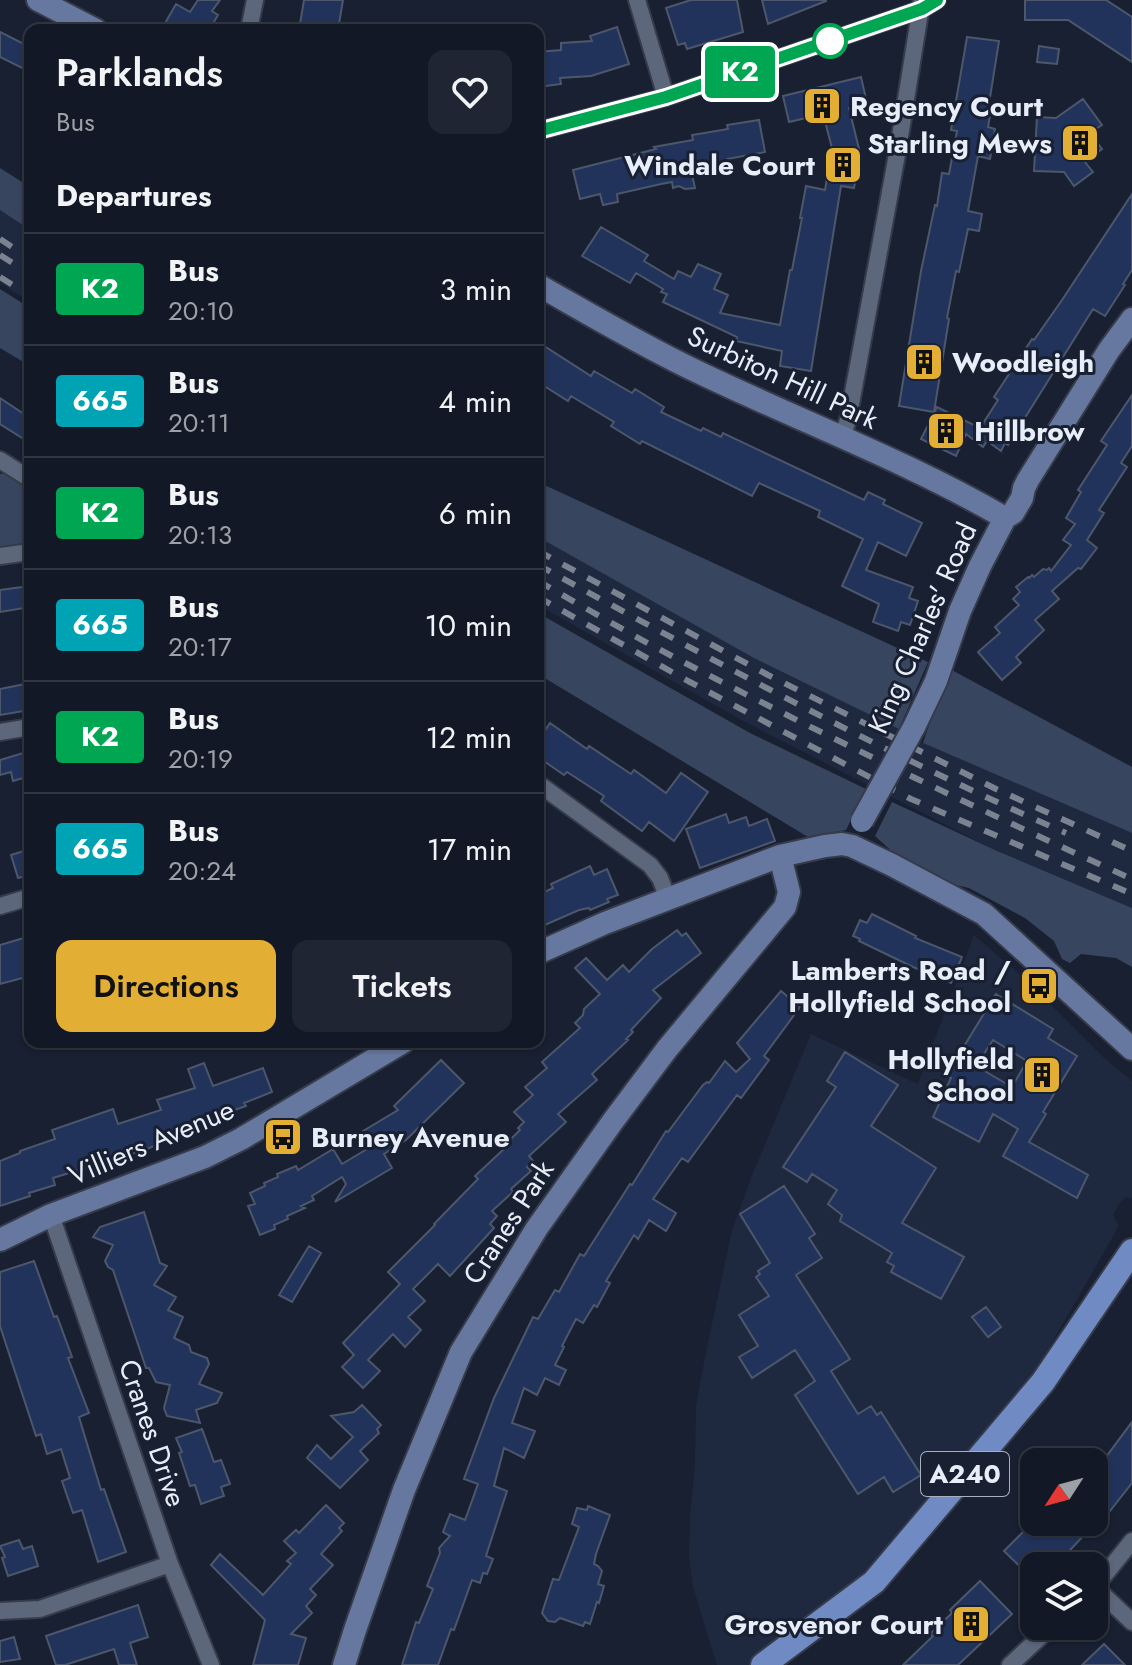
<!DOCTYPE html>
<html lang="en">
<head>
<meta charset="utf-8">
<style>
  :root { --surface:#121825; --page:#1f2532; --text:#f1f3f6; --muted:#9ca0a7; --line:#313742; --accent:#e2af34 }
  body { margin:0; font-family:Jost,sans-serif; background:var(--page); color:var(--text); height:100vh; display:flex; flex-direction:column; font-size:30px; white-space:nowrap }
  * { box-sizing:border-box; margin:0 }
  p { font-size:26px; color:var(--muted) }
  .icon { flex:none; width:44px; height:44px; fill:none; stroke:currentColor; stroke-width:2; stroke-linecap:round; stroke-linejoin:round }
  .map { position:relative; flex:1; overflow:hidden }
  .side { position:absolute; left:24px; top:24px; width:520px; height:1024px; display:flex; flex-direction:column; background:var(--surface); border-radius:16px; box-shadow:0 2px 6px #0004,0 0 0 2px var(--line) }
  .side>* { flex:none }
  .badge { padding:0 16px; border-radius:6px; font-size:28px; line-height:52px }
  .needle { width:52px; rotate:234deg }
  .fabs { position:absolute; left:1020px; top:1448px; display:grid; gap:16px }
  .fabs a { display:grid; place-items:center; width:88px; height:88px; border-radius:16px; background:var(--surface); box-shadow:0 2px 6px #0004,0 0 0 2px var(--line); font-size:40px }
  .map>.badge { position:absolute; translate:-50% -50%; box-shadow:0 0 0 4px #fff }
  h2 { padding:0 32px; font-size:30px; line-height:72px }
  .round { display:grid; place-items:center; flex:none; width:84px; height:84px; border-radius:16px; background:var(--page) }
  .head { display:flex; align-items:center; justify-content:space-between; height:136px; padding:0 32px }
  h1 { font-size:38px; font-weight:600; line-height:60px }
  .action { display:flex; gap:16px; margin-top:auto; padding:16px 32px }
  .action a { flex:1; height:92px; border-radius:16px; background:var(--accent); color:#111; font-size:32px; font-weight:600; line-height:92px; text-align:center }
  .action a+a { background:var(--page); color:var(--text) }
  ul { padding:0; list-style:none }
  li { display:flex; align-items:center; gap:24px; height:112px; padding:0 32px; border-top:2px solid var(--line) }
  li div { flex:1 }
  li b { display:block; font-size:30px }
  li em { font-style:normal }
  li .badge { min-width:88px; font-weight:700; text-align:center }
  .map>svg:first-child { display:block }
  .built { fill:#1e2940 }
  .green { fill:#38455e }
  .building { fill:#21335b; stroke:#4d576b; stroke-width:2; fill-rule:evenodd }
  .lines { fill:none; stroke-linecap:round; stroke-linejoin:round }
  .street-casing { stroke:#363b4a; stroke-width:20 }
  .secondary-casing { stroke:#363b4a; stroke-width:26 }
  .primary-casing { stroke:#363b4a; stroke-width:28 }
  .street { stroke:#5d677c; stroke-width:16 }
  .secondary { stroke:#66789f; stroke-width:22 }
  .primary { stroke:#708ac3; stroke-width:24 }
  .rail { stroke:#7b8290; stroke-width:6; stroke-dasharray:14 14; stroke-linecap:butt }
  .secondary-bridge-casing { stroke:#363b4a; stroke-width:26; stroke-linecap:butt }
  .secondary-bridge { stroke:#66789f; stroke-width:22 }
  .line-casing { stroke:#fff; stroke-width:18 }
  .line { stroke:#00a651; stroke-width:12 }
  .stop-dot { fill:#fff; stroke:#00a651; stroke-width:4 }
  .labels { text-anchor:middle; stroke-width:6; stroke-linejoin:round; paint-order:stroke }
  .shield { fill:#182031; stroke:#a9b0bd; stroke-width:2 }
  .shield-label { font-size:26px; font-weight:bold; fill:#e7edf9 }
  .poi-label { font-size:28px; font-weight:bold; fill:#e7edf9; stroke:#182031; text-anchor:end }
  .street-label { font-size:28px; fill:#e7edf9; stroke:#182031 }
</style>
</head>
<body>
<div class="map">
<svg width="1132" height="1665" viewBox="0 0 1132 1665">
  <rect width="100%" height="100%" fill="#182031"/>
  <path class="built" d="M0,210L30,230V302L0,283Z
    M538,537L752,657L899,729L923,743L1132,833V908L995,850L743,721L538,605Z
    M974,935L1025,979L1102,1056L1132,1081V1198L1125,1197L1118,1206L1113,1215L1119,1226L1030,1381L877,1570L765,1665H717L693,1587L689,1555L690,1516L695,1465L696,1405L707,1347L732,1230L751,1178L811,1034L918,1084Z"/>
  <path class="green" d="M0,168L30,187V230L0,210Z
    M0,289L30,308V366L0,348Z
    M4,473L30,489V548L0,552V474Z
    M538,482L928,662L899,729L752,657L538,537Z
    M538,613L750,733L866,789L846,830L808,837L538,674Z
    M948,668L1132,767V833L923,743Z
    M892,802L995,850L1132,908V967L1116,958L1081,954L1070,963L1062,959L1054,941L1025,918L969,888L942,882L899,858L875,836Z"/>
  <path class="building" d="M198,0H220L212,11L218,15L209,30H173L164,25L176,4L190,12Z
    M304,0H343L338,30H299Z
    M691,0H737L743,32L687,49L685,43L678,45L666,8Z
    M762,0H826V1L768,24Z
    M1025,0H1106L1132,17V62L1068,20H1025Z
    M617,27L629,64L591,76L560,78L561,84L538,87V52L561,50V43L592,41L590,36Z
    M0,32L30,47V72L0,57Z
    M967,37L999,41L988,110H991L988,127L995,129L990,159L978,156L968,211L982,214L979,231L968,229L959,272L956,271L947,318L949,319L934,412L899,406L921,271L935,205L937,206L942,173L949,174L957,131L951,130Z
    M1039,46L1059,49L1057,64L1037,62Z
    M861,77L867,103L849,108L860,153L854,188L841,186L811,371L780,366L782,351L736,341L737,337L663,302L667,294L661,292L663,289L636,273L630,283L582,256L601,227L648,255L644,261L674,279L678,271L691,277L698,264L721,274L714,289L728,295L720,313L780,325L790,270H792L802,218H800L806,186L825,190L832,148L823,114L789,122L783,96Z
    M1083,99L1102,125L1090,133L1102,149L1085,162L1093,172L1074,186L1064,172L1034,171L1037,117L1056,118Z
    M759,120L765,152L727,159V164L691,170L695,188L685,189L679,186L673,188L672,182L661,184L617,194L618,202L603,205L600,194L580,199L573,170L656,149L654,147L693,140L692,135L728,129L727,125Z
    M1132,194V270L1123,284L1125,285L1105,316L1093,309L1008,445L1005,443L1001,451L987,441L983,447L966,434L956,456L921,439L937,407L980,428L998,400L994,397L1032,339L1034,340L1062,300Z
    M538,342L591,376L594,371L632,393L635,389L664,407L661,412L701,431L703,428L721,437L723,433L864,500L868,492L885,500L883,504L922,523L906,556L878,542L866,570L913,587L909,598L918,601L910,625L901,622L898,631L873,622L879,604L842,586L863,539L818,517L820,511L759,483L752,496L642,441L640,444L611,426L614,422L571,396L568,401L538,382Z
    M1132,395V446L1121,463L1127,467L1099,510L1104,513L1087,540L1097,548L1081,569L1078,568L1052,591L1059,599L1035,620L1044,630L1016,657L1021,663L1002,680L978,652L1000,633L995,627L1019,605L1013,599L1020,592L1016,587L1028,577L1029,578L1032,575L1034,577L1043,569L1047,570L1049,568L1051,571L1071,545L1063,540L1075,524L1066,518L1081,492L1078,490L1107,445L1101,441Z
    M0,398L30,418V443L0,424Z
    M30,586V607L0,612V590Z
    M30,683V710L0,715V689Z
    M550,723L587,749L589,746L631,774L634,770L666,793L681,773L708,792L674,841L649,822L642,831L601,801L604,796L567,772L564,775L538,757V735L544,727L546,729Z
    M23,753V755L30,753V776L13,781L11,772L0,775V760Z
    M726,814L729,823L746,817L749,826L767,819L775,841L700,868L686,829Z
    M30,849V875L18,878L11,855Z
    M590,866L594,875L607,869L618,895L607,899L609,902L590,910L589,908L579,910L538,928V895L553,888L551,884Z
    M872,914L916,936L915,938L962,957L951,983L913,967L859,941L860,939L853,936L860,920L867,923Z
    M677,930L682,936L686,933L701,953L653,990L661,998L631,1030L633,1032L626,1039L628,1040L592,1074L597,1080L558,1114L566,1122L529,1156L533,1161L527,1167L531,1171L511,1189L513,1192L492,1211L497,1216L490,1224L494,1228L450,1276L438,1264L413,1289L425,1301L408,1317L421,1330L405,1347L393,1334L368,1360L380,1371L363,1388L342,1367L354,1355L343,1343L400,1284L388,1272L435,1225L434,1224L478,1179L475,1176L505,1148L504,1146L520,1130L518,1128L524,1122L514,1112L533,1095L525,1087L547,1068L542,1062L580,1028L575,1023L583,1015L584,1009L600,994L575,968L586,958L607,980L623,965L629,972L652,949Z
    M27,937L30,948V976L0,984V945Z
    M781,991L800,1007L764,1056L769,1060L741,1098L737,1095L688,1162L682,1158L653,1199L676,1213L666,1231L649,1220L638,1239L634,1235L606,1281L610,1283L597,1307L594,1305L583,1323L576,1319L562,1346L564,1347L555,1365L566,1370L559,1385L545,1378L537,1395L524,1388L512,1423L535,1431L524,1458L504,1448L494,1486L507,1491L486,1556L493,1559L487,1574L483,1573L480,1583L472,1580L454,1630L451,1629L438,1665H402L416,1622L419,1623L433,1589L427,1586L440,1553L439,1548L450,1536L443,1532L450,1514L465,1520L478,1484L464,1479L494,1398L533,1317L538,1319L555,1290L559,1292L580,1254L584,1256L630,1184L632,1185L666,1131L668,1132L703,1085L707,1082L709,1083L725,1061L736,1072L750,1059L737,1043Z
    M996,994L1053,1029L1048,1038L1077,1056L1043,1112L1046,1114L1029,1142L1088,1175L1077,1198L1003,1156L1018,1129L993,1114L979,1142L933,1117L951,1078L944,1074L955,1054L958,1056ZM993,1040L1027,1061L1012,1087L976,1066Z
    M845,1052L898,1085L871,1126L936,1168L902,1223L964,1257L941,1299L891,1272L894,1266L887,1262L892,1253L840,1221L842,1215L828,1204L837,1190L812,1174L807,1182L783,1167L836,1087L827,1081Z
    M441,1060L464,1083L406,1140L384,1154L392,1168L335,1202L346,1184L342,1177L312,1196L314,1200L301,1206L305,1208L287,1216L288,1219L274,1225L275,1229L260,1235L248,1206L255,1204L250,1193L265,1186L264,1183L278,1177L277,1174L296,1166L298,1170L333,1149L342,1164L372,1146L363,1131L398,1110L394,1106Z
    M204,1063L213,1086L263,1068L272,1092L244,1103L246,1106L159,1137L161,1143L147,1149L53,1178L55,1185L29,1193L30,1196L0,1206V1161L20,1153V1151L55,1139L52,1130L113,1109L118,1124L161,1110L157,1100L195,1088L188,1069Z
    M784,1186L815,1234L809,1238L822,1258L796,1275L850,1359L831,1371L858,1414L871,1406L877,1415L881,1412L921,1475L893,1492L884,1477L858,1494L795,1395L815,1381L795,1350L752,1378L739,1357L758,1346L739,1315L769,1296L756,1277L760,1274L758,1271L770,1263L740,1214Z
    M144,1212L160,1263L167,1266L154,1285L176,1297L168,1310L183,1317L174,1338L189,1345L191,1352L207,1358L209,1364L199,1384L222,1393L217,1403L196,1410L200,1423L167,1416L164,1408L170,1385L156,1382L149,1368H146L113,1270L108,1267L105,1261L113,1245L93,1237L100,1227Z
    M309,1246L321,1253L292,1302L279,1295Z
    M34,1261L54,1317L57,1316L72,1357L68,1358L89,1413L79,1417L101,1490L104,1489L126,1552L98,1562L82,1510L73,1513L62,1481L70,1478L61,1449L47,1454L41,1434L36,1436L0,1326V1272Z
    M986,1307L1001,1327L988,1337L972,1317Z
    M362,1405L381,1425L377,1429L379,1433L360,1451L368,1460L340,1488L307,1458L317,1445L331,1459L353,1437L331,1416L354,1412Z
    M1132,1422V1483L1106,1516L1104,1514L1055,1566H1034V1580L1004,1551L1033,1522H1094V1473Z
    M202,1429L214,1462L221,1460L230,1484L221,1487L224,1496L201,1504L195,1485L190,1486L179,1453L182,1452L176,1438Z
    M326,1505L344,1523L339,1528L342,1531L321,1554L333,1565L310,1589L316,1595L306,1606L312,1613L291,1634L306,1638L298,1665H253L265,1620L211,1565L220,1554L263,1595L291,1564L287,1561L296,1553L284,1541L296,1530L299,1533Z
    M588,1506L610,1515L596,1554L594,1564L598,1566L602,1571L598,1584L604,1586L599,1603L597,1602L590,1624L585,1622L583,1626L560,1618L555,1622L548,1621L542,1613L553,1579L559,1580L579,1527L572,1524L577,1508L587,1510Z
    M19,1540L23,1549L32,1546L38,1566L8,1576L2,1558L5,1557L0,1546Z
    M980,1581L1012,1614L958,1665H903L933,1636L930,1634L952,1613L950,1610Z
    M138,1605L148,1637L130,1643L137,1665H119L114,1649L65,1665H56L46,1636Z
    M14,1637L20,1659L0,1662V1641Z
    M1104,1644L1125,1665H1082Z"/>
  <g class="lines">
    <defs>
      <path id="street" d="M637,0L666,97
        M249,30L255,0
        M538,131L666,97L922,9L937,0
        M842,438L848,420L898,149L922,0
        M0,460L30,479
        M0,556L30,552
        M0,732L30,727
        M538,786L543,787L650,865L660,878L668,899
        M0,906L30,897
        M51,1215L170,1564L211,1665
        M1095,1587L1132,1622
        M1094,1588L1132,1541
        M0,1611L40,1609L170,1564
        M1010,1665L1052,1626"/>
      <path id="secondary" d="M38,0L96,30
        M538,285C591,315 643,346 698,372C800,421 907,461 1005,518
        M914,727L936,681L960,611L980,566L1005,518L1013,513L1022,498L1024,488L1028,480L1109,350L1132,319
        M538,953L605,923L780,856L825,846L842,844L852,846L892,865L984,914L1132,1049
        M0,1240L51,1215L205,1157L241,1139L403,1042
        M344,1665L355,1630L404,1490L461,1352L537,1228L613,1121L667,1049L785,907L789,892L780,856"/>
      <path id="primary" d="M763,1665L874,1582L1043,1382L1132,1251"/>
    </defs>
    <use href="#street" class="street-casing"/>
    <use href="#secondary" class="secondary-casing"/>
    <use href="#primary" class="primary-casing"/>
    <use href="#street" class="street"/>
    <use href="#secondary" class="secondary"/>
    <use href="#primary" class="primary"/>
    <path class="rail" d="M0,239L30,259
      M0,255L30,274
      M0,277L30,296
      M538,551L768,675L996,789L1132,851
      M538,565C712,660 885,754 1066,833
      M538,581C589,610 640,640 693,667C837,742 984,812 1132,879
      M538,597L688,681L911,799L1132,894"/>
    <defs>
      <path id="secondary-bridge" d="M862,821L914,727"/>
    </defs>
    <use href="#secondary-bridge" class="secondary-bridge-casing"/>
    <use href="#secondary-bridge" class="secondary-bridge"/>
  </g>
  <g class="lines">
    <defs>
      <path id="line" d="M538,131L666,97L922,9L937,0"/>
    </defs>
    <use href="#line" class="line-casing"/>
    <use href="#line" class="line"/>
  </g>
  <defs>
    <symbol id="building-square" viewBox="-11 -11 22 22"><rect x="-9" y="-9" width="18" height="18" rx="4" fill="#e2af34" stroke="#182031"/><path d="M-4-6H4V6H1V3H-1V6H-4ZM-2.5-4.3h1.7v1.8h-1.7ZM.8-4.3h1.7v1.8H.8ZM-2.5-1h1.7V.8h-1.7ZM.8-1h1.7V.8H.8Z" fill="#111"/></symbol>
    <symbol id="bus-square" viewBox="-11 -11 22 22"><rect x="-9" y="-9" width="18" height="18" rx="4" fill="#e2af34" stroke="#182031"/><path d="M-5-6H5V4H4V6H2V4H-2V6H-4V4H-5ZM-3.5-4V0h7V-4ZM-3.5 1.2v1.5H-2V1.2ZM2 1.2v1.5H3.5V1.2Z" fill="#111"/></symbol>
  </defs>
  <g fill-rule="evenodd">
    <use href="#building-square" x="800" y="84" width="44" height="44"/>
    <use href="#building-square" x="1058" y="121" width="44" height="44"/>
    <use href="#building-square" x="821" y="143" width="44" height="44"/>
    <use href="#building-square" x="902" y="340" width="44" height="44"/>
    <use href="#building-square" x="924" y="409" width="44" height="44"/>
    <use href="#bus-square" x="1017" y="964" width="44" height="44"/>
    <use href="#building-square" x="1020" y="1053" width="44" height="44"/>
    <use href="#bus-square" x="261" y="1115" width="44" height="44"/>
    <use href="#building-square" x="949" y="1602" width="44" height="44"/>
  </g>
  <circle class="stop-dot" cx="830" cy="41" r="16"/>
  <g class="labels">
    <rect class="shield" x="921" y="1452" width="88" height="44" rx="6"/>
    <g class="shield-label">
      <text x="965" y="1483">A240</text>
    </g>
    <g class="poi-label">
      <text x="850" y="116" text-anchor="start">Regency Court</text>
      <text x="1052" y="153">Starling Mews</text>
      <text x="815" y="175">Windale Court</text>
      <text x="952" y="372" text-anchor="start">Woodleigh</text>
      <text x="974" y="441" text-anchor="start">Hillbrow</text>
      <text x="1011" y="980">Lamberts Road /<tspan x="1011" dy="32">Hollyfield School</tspan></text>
      <text x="1014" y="1069">Hollyfield<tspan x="1014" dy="32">School</tspan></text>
      <text x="311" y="1147" text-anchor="start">Burney Avenue</text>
      <text x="943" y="1634">Grosvenor Court</text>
    </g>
    <g class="street-label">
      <text transform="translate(783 377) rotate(25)" y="10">Surbiton Hill Park</text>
      <text transform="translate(922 628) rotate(-66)" y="10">King Charles' Road</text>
      <text transform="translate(151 1142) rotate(-23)" y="10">Villiers Avenue</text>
      <text transform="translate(508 1222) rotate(-57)" y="10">Cranes Park</text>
      <text transform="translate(153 1433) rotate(71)" y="10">Cranes Drive</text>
    </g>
  </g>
</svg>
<div class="fabs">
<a><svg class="needle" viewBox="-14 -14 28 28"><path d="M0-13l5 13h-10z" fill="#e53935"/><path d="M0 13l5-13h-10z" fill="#9ca0a7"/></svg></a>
<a><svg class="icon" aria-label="layers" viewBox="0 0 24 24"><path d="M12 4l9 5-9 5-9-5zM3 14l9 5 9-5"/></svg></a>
</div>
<b class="badge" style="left:740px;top:72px;background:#00a651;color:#fff">K2</b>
<section class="side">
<div class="head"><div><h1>Parklands</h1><p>Bus</p></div><a class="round"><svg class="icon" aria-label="heart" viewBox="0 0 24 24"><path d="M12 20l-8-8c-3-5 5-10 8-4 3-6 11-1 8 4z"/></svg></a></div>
<h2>Departures</h2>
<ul>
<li><span class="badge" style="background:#00a651;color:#fff">K2</span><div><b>Bus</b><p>20:10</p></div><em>3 min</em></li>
<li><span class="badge" style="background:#00a3b4;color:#fff">665</span><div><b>Bus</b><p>20:11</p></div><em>4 min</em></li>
<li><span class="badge" style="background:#00a651;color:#fff">K2</span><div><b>Bus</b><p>20:13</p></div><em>6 min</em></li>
<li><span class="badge" style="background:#00a3b4;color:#fff">665</span><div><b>Bus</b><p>20:17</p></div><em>10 min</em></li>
<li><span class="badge" style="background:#00a651;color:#fff">K2</span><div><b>Bus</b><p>20:19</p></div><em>12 min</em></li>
<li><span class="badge" style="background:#00a3b4;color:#fff">665</span><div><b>Bus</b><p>20:24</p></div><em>17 min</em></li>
</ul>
<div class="action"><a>Directions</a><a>Tickets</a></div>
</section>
</div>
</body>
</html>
